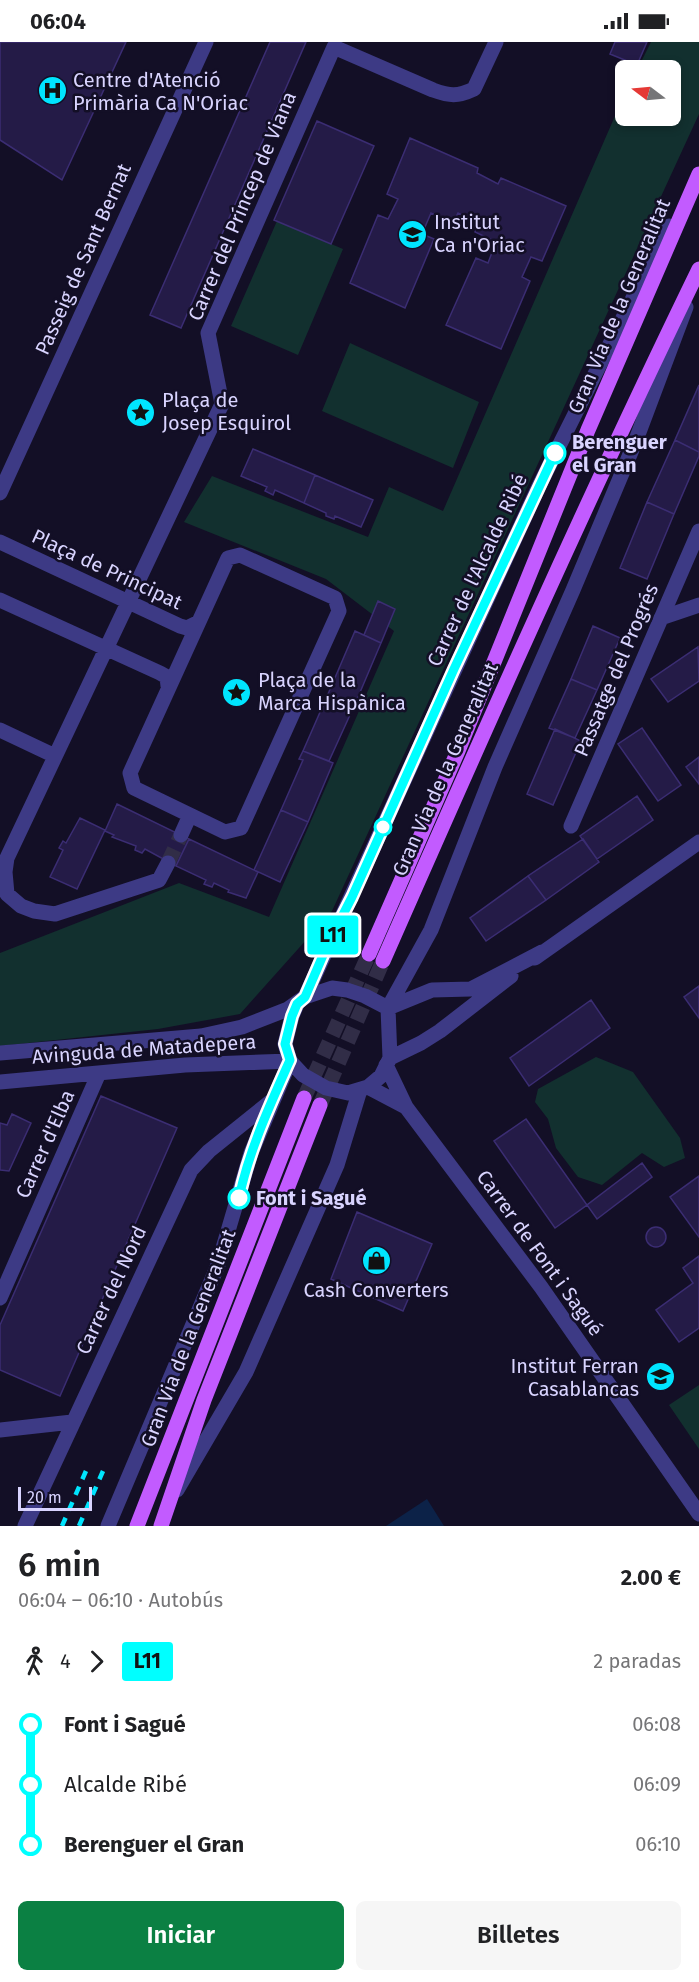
<!DOCTYPE html>
<html lang="es">
<head>
<meta charset="utf-8">
<style>
  :root { --surface:#fff; --page:#f6f6f6; --text:#202124; --muted:#757577; --accent:#0b8043 }
  body { margin:0; font-family:"Fira Sans",sans-serif; background:var(--page); color:var(--text); height:100vh; display:flex; flex-direction:column; font-size:22px; white-space:nowrap }
  * { box-sizing:border-box; margin:0 }
  p { font-size:20px; color:var(--muted) }
  .icon { flex:none; width:33px; height:33px; fill:none; stroke:currentColor; stroke-width:2; stroke-linecap:round; stroke-linejoin:round }
  .map { position:relative; height:1484px; overflow:hidden }
  .side { display:flex; flex-direction:column; background:var(--surface); flex:1 }
  .side>* { flex:none }
  .badge { padding:0 12px; border-radius:4px; font-size:21px; line-height:39px }
  .needle { width:39px; rotate:286deg }
  .controls { position:absolute; left:615px; top:18px; display:grid; gap:12px }
  .controls a { display:grid; place-items:center; width:66px; height:66px; border-radius:9px; background:var(--surface); box-shadow:0 3px 9px #0003; font-size:30px }
  .scale { position:absolute; left:18px; bottom:15px; width:74px; box-sizing:border-box; padding-left:6px; border:3px solid #d9d4ff; border-top:0; font-size:16px; line-height:21px; white-space:nowrap; color:#d9d4ff; -webkit-text-stroke:4px #130f26; paint-order:stroke }
  .map>.badge { position:absolute; translate:-50% -50%; box-shadow:0 0 0 3px #fff }
  .legs { display:flex; align-items:center; gap:9px; height:66px; padding:0 18px; font-size:20px }
  .legs p { margin-inline-start:auto }
  .headline { display:flex; align-items:center; justify-content:space-between; height:102px; padding:0 18px }
  h1 { font-size:33px; font-weight:600; line-height:45px }
  .primary-button { display:flex; gap:12px; margin-top:auto; padding:12px 18px }
  .primary-button a { flex:1; height:69px; border-radius:9px; background:var(--accent); color:#fff; font-size:24px; font-weight:600; line-height:69px; text-align:center }
  .primary-button a+a { background:var(--page); color:var(--text) }
  ul { padding:0 18px; list-style:none }
  li { display:flex; align-items:center; gap:21px; height:60px; font-size:22px }
  li i { display:grid; place-items:center; width:9px; height:100%; margin:0 8px; background:currentColor }
  li i::after { content:''; width:15px; height:15px; margin:-8px; border:4px solid; border-radius:50%; background:var(--surface) }
  li p { margin-inline-start:auto }
  li:first-child i { background:linear-gradient(#0000 50%,currentColor 0) }
  li:last-child i { background:linear-gradient(currentColor 50%,#0000 0) }
  .status { display:flex; justify-content:space-between; align-items:center; height:42px; padding:0 30px; background:var(--surface); direction:ltr }
  .status svg { height:16px; fill:currentColor }
  .map>svg:first-child { display:block }
  .green { fill:#12302f }
  .water { fill:#0c2248 }
  .building { fill:#241b47; stroke:#3b2d73; stroke-width:1.5 }
  .lines { fill:none; stroke-linecap:round; stroke-linejoin:round }
  .minor-tunnel { stroke:#312d47; stroke-width:15; stroke-dasharray:15 8; stroke-linecap:butt }
  .major-tunnel { stroke:#312d47; stroke-width:15; stroke-dasharray:15 8; stroke-linecap:butt }
  .minor { stroke:#3d3a85; stroke-width:15 }
  .major { stroke:#c25bff; stroke-width:15 }
  .rail { stroke:#00e5ff; stroke-width:4.5; stroke-dasharray:9 8; stroke-linecap:butt }
  .line-1-casing { stroke:#fff; stroke-width:14 }
  .line-1 { stroke:#0ff; stroke-width:9 }
  .stop-1-dot { fill:#fff; stroke:#0ff; stroke-width:3 }
  .labels { text-anchor:middle; stroke-width:5; stroke-linejoin:round; paint-order:stroke }
  .poi-label { font-size:20px; fill:#d9d4ff; stroke:#130f26; text-anchor:start }
  .street-label { font-size:20px; fill:#d9d4ff; stroke:#130f26 }
  .stop-label { font-size:20px; font-weight:bold; fill:#d9d4ff; stroke:#130f26; text-anchor:start }
</style>
</head>
<body>
<div class="status"><b>06:04</b><svg viewBox="0 0 49 12"><path d="M0 12V9h3v3zM5 12V6h3v6zM10 12V3h3v9zM15 12V0h3v12zM26 1h20v11H26zM47 4h2v5h-2z"/></svg></div>
<div class="map">
<svg width="699" height="1484" viewBox="0 0 699 1484">
  <rect width="100%" height="100%" fill="#130f26"/>
  <path class="green" d="M651,0H699V72L332,869L240,972L158,987L0,1004V911L179,841L269,875L394,589L326,537L184,480L212,434L368,495L389,445L443,469L625,51L626,74H670V28H637Z
    M277,179L343,207L298,313L231,284Z
    M350,301L479,360L453,426L322,369Z
    M596,1015L633,1030L680,1096L685,1116L664,1125L642,1111L602,1143L578,1135L556,1106L548,1077L535,1060L538,1047Z
    M699,1343V1407L669,1363Z"/>
  <path class="water" d="M427,1457L444,1484H386Z"/>
  <path class="building" d="M0,0H126L62,138L0,98Z
    M270,0H306L181,286L150,273Z
    M615,0H647L637,23L610,12Z
    M317,79L374,104L331,202L274,178Z
    M410,96L478,126L477,131L498,142L501,136L566,164L542,219L531,215L522,235L530,239L501,307L446,283L476,216L488,221L496,200L475,190L479,181L458,171L453,181L431,171L422,192L434,197L405,266L350,241L378,173L388,177L398,157L387,152Z
    M699,343V410L675,398Z
    M675,398L699,410V414L674,472L647,460Z
    M253,407L315,433L304,461L275,448L273,453L265,449L267,445L241,434Z
    M315,433L373,458L361,485L335,474L334,477L326,474V471L304,461Z
    M647,460L674,472L647,537L620,526Z
    M378,559L395,567L381,601L364,593Z
    M593,584L620,596L597,648L571,637Z
    M355,589L381,601L355,662L328,652Z
    M698,605L699,639L668,660L651,637Z
    M571,637L597,648L575,696L549,686Z
    M328,652L355,662L329,719L303,709Z
    M642,686L681,743L658,759L618,702Z
    M555,687L581,699L553,763L527,752Z
    M303,709L333,721L308,780L281,768L303,718L299,717Z
    M699,715V742L686,725Z
    M637,754L653,778L597,817L580,794Z
    M117,762L189,797L176,824L145,807L142,811L135,808L136,804L112,795L114,793L105,789Z
    M281,768L308,780L280,840L254,828Z
    M80,776L105,788L77,847L50,835L63,808L59,806L63,799L66,801Z
    M189,797L258,830L246,856L228,850L229,848L214,841L212,845L204,842L206,838L176,824Z
    M583,797L599,820L546,858L528,834Z
    M528,834L546,858L486,899L470,876Z
    M699,944V976L684,955Z
    M591,958L610,986L529,1044L510,1016Z
    M101,1054L177,1086L60,1354L0,1328V1283Z
    M12,1072L31,1081L9,1129L0,1128V1081L7,1083Z
    M526,1077L587,1163L555,1186L494,1099Z
    M642,1121L652,1135L597,1177L587,1163Z
    M699,1134V1195L670,1155Z
    M357,1170L432,1202L403,1269L331,1237Z
    M646 1195a10 10 0 1 1 20 0a10 10 0 1 1-20 0Z
    M699,1214V1286L679,1300L656,1268L693,1241L683,1226Z"/>
  <g class="lines">
    <path class="minor-tunnel" d="M168,821L181,793"/>
    <path class="major-tunnel" d="M304,1056L369,912
      M320,1063L383,919"/>
    <path class="minor" d="M0,451L206,0
      M0,500L180,584L187,586L197,581
      M240,513L335,556L339,569L241,786L225,790L134,746L130,731L228,516Z
      M0,558L160,631L167,635L168,644
      M661,576L699,563
      M0,688L55,714
      M571,784L699,489
      M181,793L190,773
      M168,821L159,838L55,872L34,869L21,864L7,852L5,830L7,816L222,362L208,291L334,5L433,48C450,54 457,55 474,47L496,0
      M535,916L699,800
      M305,955L539,444L669,184
      M297,962L292,974L285,1002L290,1019L303,1033L326,1046L348,1051L368,1045L381,1034L390,1016L388,966L431,888L495,725L573,548L636,398L686,265
      M0,1011L201,994L242,985L288,967L305,955L332,946L347,948L365,954L388,966L432,948L471,947L542,910
      M390,1016L421,1001L440,989L511,934
      M386,1023L406,1065L541,1245L699,1472
      M0,1040L185,1023L290,1019
      M368,1045L406,1065
      M0,1256L99,1031
      M0,1388L72,1380
      M177,1448L246,1330L337,1123L360,1048
      M25,1484L191,1128L209,1109L270,1060
      M108,1484L218,1223L251,1111L290,1019"/>
    <path class="major" d="M369,912L458,709L588,388L699,132
      M383,919C485,687 588,455 699,227
      M137,1484L304,1056
      M161,1484L204,1358L320,1063"/>
    <path class="rail" d="M62,1484L89,1422
      M79,1484L103,1429"/>
  </g>
  <g class="lines">
    <defs>
      <path id="line-1" d="M239,1156C249,1108 270,1063 290,1018L285,1002L292,974L297,962L305,955L327,904L352,855L454,627L555,411"/>
    </defs>
    <use href="#line-1" class="line-1-casing"/>
    <use href="#line-1" class="line-1"/>
  </g>
  <defs>
    <symbol id="hospital-disc" viewBox="-11 -11 22 22"><circle r="9.5" fill="#00e5ff" stroke="#130f26"/><path d="M-5-5h3v3.5h4V-5h3V5h-3V1.5h-4V5h-3Z" fill="#111"/></symbol>
    <symbol id="school-disc" viewBox="-11 -11 22 22"><circle r="9.5" fill="#00e5ff" stroke="#130f26"/><path d="M0-5L7-2L0 1L-7-2ZM-4 1L0 2.5L4 1V4Q0 6-4 4Z" fill="#111"/></symbol>
    <symbol id="sight-disc" viewBox="-11 -11 22 22"><circle r="9.5" fill="#00e5ff" stroke="#130f26"/><path d="M0-6L1.8-2.2L6-1.7L2.9 1.2L3.7 5.4L0 3.3L-3.7 5.4L-2.9 1.2L-6-1.7L-1.8-2.2Z" fill="#111"/></symbol>
    <symbol id="shop-disc" viewBox="-11 -11 22 22"><circle r="9.5" fill="#00e5ff" stroke="#130f26"/><path d="M-5-2.5h2.3a2.7 3.5 0 0 1 5.4 0H5L5.5 6h-11ZM-1.5-2.5h3a1.5 2.3 0 0 0-3 0Z" fill="#111"/></symbol>
  </defs>
  <g fill-rule="evenodd">
    <use href="#hospital-disc" x="36" y="32" width="33" height="33"/>
    <use href="#school-disc" x="396" y="176" width="33" height="33"/>
    <use href="#sight-disc" x="124" y="354" width="33" height="33"/>
    <use href="#sight-disc" x="220" y="634" width="33" height="33"/>
    <use href="#shop-disc" x="360" y="1202" width="33" height="33"/>
    <use href="#school-disc" x="644" y="1318" width="33" height="33"/>
  </g>
  <g class="stop-1-dot">
    <circle cx="555" cy="411" r="10"/>
    <circle cx="383" cy="785" r="8"/>
    <circle cx="239" cy="1156" r="10"/>
  </g>
  <g class="labels">
    <g class="poi-label">
      <text x="73" y="45">Centre d'Atenció<tspan x="73" dy="23">Primària Ca N'Oriac</tspan></text>
      <text x="434" y="187">Institut<tspan x="434" dy="23">Ca n'Oriac</tspan></text>
      <text x="162" y="365">Plaça de<tspan x="162" dy="23">Josep Esquirol</tspan></text>
      <text x="258" y="645">Plaça de la<tspan x="258" dy="23">Marca Hispànica</tspan></text>
      <text x="376" y="1255" text-anchor="middle">Cash Converters</text>
      <text x="639" y="1331" text-anchor="end">Institut Ferran<tspan x="639" dy="23">Casablancas</tspan></text>
    </g>
    <g class="street-label">
      <text transform="translate(242 164) rotate(-67)" y="7">Carrer del Príncep de Viana</text>
      <text transform="translate(83 217) rotate(-66)" y="7">Passeig de Sant Bernat</text>
      <text transform="translate(619 264) rotate(-67)" y="7">Gran Via de la Generalitat</text>
      <text transform="translate(107 527) rotate(25)" y="7">Plaça de Principat</text>
      <text transform="translate(477 528) rotate(-65)" y="7">Carrer de l'Alcalde Ribé</text>
      <text transform="translate(616 628) rotate(-67)" y="7">Passatge del Progrés</text>
      <text transform="translate(445 727) rotate(-66)" y="7">Gran Via de la Generalitat</text>
      <text transform="translate(144 1007) rotate(-4)" y="7">Avinguda de Matadepera</text>
      <text transform="translate(45 1102) rotate(-66)" y="7">Carrer d'Elba</text>
      <text transform="translate(540 1211) rotate(54)" y="7">Carrer de Font i Sagué</text>
      <text transform="translate(111 1248) rotate(-65)" y="7">Carrer del Nord</text>
      <text transform="translate(188 1296) rotate(-69)" y="7">Gran Via de la Generalitat</text>
    </g>
    <g class="stop-label">
      <text x="572" y="407">Berenguer<tspan x="572" dy="23">el Gran</tspan></text>
      <text x="256" y="1163">Font i Sagué</text>
    </g>
  </g>
</svg>
<div class="controls">
<a><svg class="needle" viewBox="-14 -14 28 28"><path d="M0-13l5 13h-10z" fill="#e53935"/><path d="M0 13l5-13h-10z" fill="#757577"/></svg></a>
</div>
<div class="scale">20 m</div>
<b class="badge" style="left:333px;top:893px;background:#0ff;color:#111">L11</b>
</div>
<section class="side">
<div class="headline"><div><h1>6 min</h1><p>06:04 – 06:10 · Autobús</p></div><b>2.00 €</b></div>
<div class="legs"><svg class="icon" aria-label="walk" viewBox="0 0 24 24"><circle cx="13" cy="4" r="2"/><path d="M13 8l-2 6 4 7M11 14l-3 7M7 12l3-4h3l4 4"/></svg>4<svg class="icon" aria-label="forward" viewBox="0 0 24 24"><path d="M9 5l7 7-7 7"/></svg><b class="badge" style="background:#0ff;color:#111">L11</b><p>2 paradas</p></div>
<ul>
<li><i style="color:#0ff"></i><b>Font i Sagué</b><p>06:08</p></li>
<li><i style="color:#0ff"></i><span>Alcalde Ribé</span><p>06:09</p></li>
<li><i style="color:#0ff"></i><b>Berenguer el Gran</b><p>06:10</p></li>
</ul>
<div class="primary-button"><a>Iniciar</a><a>Billetes</a></div>
</section>
</body>
</html>
